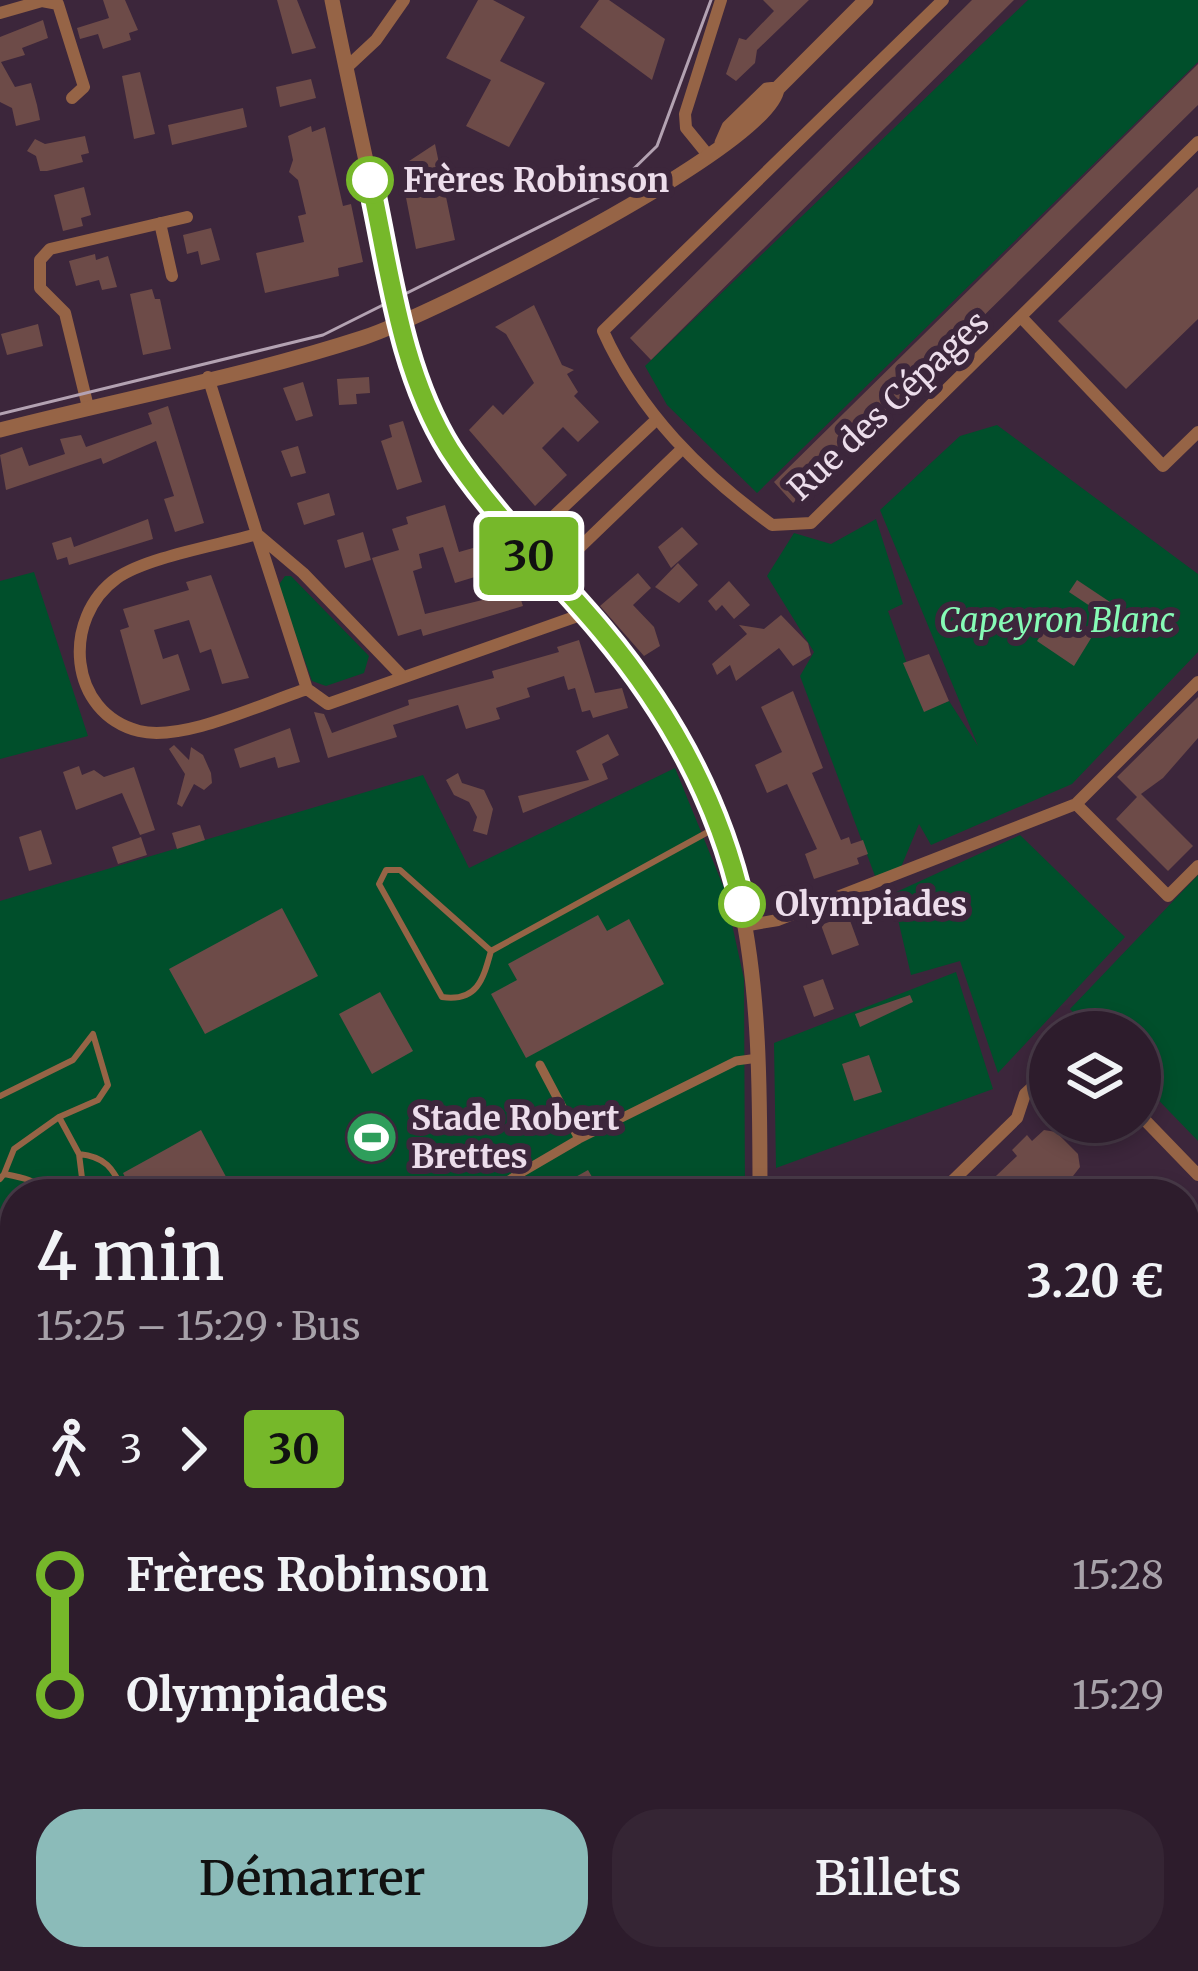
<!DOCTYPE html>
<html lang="fr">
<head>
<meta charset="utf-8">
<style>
  :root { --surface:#2d1c2c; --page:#352534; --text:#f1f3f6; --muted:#a7a1a9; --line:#483a48; --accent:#8bbbb9 }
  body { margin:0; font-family:Merriweather,serif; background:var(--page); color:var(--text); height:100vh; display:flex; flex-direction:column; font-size:45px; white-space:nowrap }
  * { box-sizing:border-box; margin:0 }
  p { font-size:39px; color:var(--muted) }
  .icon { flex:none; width:66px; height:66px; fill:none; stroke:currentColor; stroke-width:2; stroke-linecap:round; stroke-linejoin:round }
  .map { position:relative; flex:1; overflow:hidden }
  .drawer { position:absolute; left:0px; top:1179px; width:1200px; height:792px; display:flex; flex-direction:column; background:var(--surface); border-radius:48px 48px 0 0; box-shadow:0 6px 18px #0003,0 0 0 3px var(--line) }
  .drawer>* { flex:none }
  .badge { padding:0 24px; border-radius:9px; font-size:42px; line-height:78px }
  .tools { position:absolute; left:1029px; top:1011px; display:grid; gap:24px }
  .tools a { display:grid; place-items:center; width:132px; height:132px; border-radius:50%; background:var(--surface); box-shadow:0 6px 18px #0003,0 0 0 3px var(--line); font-size:60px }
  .map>.badge { position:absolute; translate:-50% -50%; box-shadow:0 0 0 6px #fff }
  .legs { display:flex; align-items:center; gap:18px; height:132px; padding:0 36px; font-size:39px }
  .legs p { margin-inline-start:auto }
  .summary { display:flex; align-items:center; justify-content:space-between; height:204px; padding:0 36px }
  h1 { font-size:66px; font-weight:600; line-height:90px }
  .cta { display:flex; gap:24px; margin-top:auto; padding:24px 36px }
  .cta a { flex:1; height:138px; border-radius:48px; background:var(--accent); color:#111; font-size:48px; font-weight:600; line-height:138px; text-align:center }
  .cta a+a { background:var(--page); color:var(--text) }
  ul { padding:0 36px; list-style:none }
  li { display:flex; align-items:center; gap:42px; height:120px; font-size:45px }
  li i { display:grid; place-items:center; width:18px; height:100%; margin:0 15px; background:currentColor }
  li i::after { content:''; width:30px; height:30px; margin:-15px; border:9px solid; border-radius:50%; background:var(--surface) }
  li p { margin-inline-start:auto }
  li:first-child i { background:linear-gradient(#0000 50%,currentColor 0) }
  li:last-child i { background:linear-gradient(currentColor 50%,#0000 0) }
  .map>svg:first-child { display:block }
  .green { fill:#004f2b }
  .building { fill:#6d4b48 }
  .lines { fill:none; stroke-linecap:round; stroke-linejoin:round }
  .service { stroke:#966446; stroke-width:6 }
  .pedestrian { stroke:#966446; stroke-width:9 }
  .minor { stroke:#966446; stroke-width:12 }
  .tertiary { stroke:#966446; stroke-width:15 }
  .tram { stroke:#b3a2b2; stroke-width:3 }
  .line-1-casing { stroke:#fff; stroke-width:27 }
  .line-1 { stroke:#76b82a; stroke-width:18 }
  .stop-1-dot { fill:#fff; stroke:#76b82a; stroke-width:6 }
  .labels { text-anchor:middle; stroke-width:12; stroke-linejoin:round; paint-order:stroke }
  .stop-label { font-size:33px; font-weight:bold; fill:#ecddeb; stroke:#3c263b; text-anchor:start }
  .street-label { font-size:33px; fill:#ecddeb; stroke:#3c263b }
  .park-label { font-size:33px; font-style:italic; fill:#86fbb6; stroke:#3c263b }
  .poi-label { font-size:33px; font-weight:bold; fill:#ecddeb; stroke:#3c263b; text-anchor:start }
</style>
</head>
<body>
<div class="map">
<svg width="1198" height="1971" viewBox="0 0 1198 1971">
  <rect width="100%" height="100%" fill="#3c263b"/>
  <path class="green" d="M1028,0H1198V62L757,493L667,405L645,366Z
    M997,425L1198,574V652L1072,784L931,845L919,824L899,872L875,876L800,676L814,652L767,576L794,533L831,544L876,519L903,604L888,611L924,711L949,701L978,746L880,510L960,436Z
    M34,572L88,736L0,759V581Z
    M285,576H291L369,656L364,673L326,686L312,681L278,586Z
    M675,768L724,888L744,979L745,1194H15V1452L0,1412V901L423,775L469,868Z
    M1020,835L1125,937L998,1073L960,961L911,975L892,894Z
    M1198,875V1141L1140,1081V1032H1092L1070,1009Z
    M956,972L993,1089L776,1168L774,1043Z
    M189,1956H269L278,1971H191Z"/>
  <path class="building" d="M103,0H125L138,30L129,33L131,40L103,49L98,34L80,39L77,28L109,18Z
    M277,0H297L316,48L292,54Z
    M478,0H493L525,17L500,61L545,83L509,147L466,126L491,80L446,58Z
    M599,0H609L665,39L652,80L580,27Z
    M763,0H809L757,50L755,63L736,81L726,74L739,38L746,40L774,11Z
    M972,0H1014L651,360L630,338Z
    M43,20L48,38L22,48L25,55L1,62L15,87L31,83L37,105L40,120L16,126L12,108L0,102V37Z
    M1198,64V105L793,503L774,482Z
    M140,72L155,134L134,139L122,76Z
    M311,79L316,98L280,107L276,87Z
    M243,108L247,127L172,145L168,125Z
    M311,126L312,132L325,127L343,206L351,204L363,262L338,268L339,276L265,293L256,253L304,242L298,216L306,214L298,180L289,172L293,160L288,136Z
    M85,136L89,153L81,155L83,162L47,171H40L36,156L27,151L35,139L45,144Z
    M435,144L455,240L416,249L400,167Z
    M84,187L91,215L81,218L83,226L63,231L54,195Z
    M1198,187V319L1126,389L1058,321Z
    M211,228L220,260L201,265L198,251L187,254L183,235Z
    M95,254L96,260L108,256L117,287L102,290L99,280L76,286L69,261Z
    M152,289L155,299H160L171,349L143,355L130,294Z
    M534,305L562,365L574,370L567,374L578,392L574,396L599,422L578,442L563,427L542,448L567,475L535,506L469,430L493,405L503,415L534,383L506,334L495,327Z
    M38,324L43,346L7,355L1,334Z
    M369,377L370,393L356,394L357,404L339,405L337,379Z
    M303,382L313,416L296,421L283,388Z
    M168,406L204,523L175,532L164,499L174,496L156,441L103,464L101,458L6,490L0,455L22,447L29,466L65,454L60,439L81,435L86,447L152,424L148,413Z
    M403,421L422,482L397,490L381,441L392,437L389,425Z
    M298,446L306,473L291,477L281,451Z
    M329,493L335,515L304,525L297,503Z
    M445,505L459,552L480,546L488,573L455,583L443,547L419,554L422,568L413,571L425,614L503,595L502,590L516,585L523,606L423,636L421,629L398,636L372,558L399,550L392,529L408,524L406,517Z
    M148,519L153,539L69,565L67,557L57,560L52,543L71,537L74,547Z
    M682,527L698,544L671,568L658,547Z
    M363,532L371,560L345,568L337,540Z
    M678,563L698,585L679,603L655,587Z
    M638,573L651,588L633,605L654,627L660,646L644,656L600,606Z
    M211,575L249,678L222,684L211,649L200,653L189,620L154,630L163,659L178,654L190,690L141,705L120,630L129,627L123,609L189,590L186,582Z
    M1077,580L1113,604L1105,616L1069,592Z
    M729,581L750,605L734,619L722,605L716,611L708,601Z
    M1056,612L1093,635L1074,666L1037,641Z
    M781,615L808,643L811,655L793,666L779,648L736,681L730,665L717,675L712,664L747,634L739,625L764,629Z
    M579,640L595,693L622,688L628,708L593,718L590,710L582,712L575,688L568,690L564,676L527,688L530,697L496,708L500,719L466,729L458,705L393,725L397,737L328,758L314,712L324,714L332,733L409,705L408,700L494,678L492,671L559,652L557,647Z
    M929,654L949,701L924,712L903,663Z
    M793,691L823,768L812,773L841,840L849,837L851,844L863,840L868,854L857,858L859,864L814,879L805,854L817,849L787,784L767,793L755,765L782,752L761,707Z
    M1198,697V738L1163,778L1141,794L1193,846L1168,871L1116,819L1137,797L1117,777Z
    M290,728L300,762L278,768L275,757L240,768L234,749Z
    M608,734L619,755L602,764L608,779L523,813L518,796L589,780L576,751Z
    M174,745L189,760L191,747L203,755L211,773L212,783L204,790L194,784L182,807L177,804L185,774L169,749Z
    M79,766L82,775L94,770L104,777L134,767L155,830L140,835L122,793L76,810L63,772Z
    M458,773L462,783L484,790L493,809L487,835L473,831L477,817L469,802L454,795L446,780Z
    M200,825L205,840L177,849L172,833Z
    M41,830L52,864L29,871L19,837Z
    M141,837L147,855L118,864L112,847Z
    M282,908L318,976L205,1034L169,969Z
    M598,915L607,931L629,919L664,984L526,1058L491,994L517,980L508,964Z
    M848,915L859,945L832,955L821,925Z
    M823,979L834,1009L814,1017L803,986Z
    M380,992L413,1051L372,1074L339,1014Z
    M910,995L913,1002L860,1027L855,1014Z
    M869,1055L882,1092L854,1101L842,1064Z
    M201,1130L232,1188L220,1194H133L123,1173Z
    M1044,1130L1056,1132L1078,1154L1080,1167L1063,1189L1057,1194H977L1017,1156L1012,1150L1027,1135L1032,1141Z
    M588,1170L602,1194H544L572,1179Z
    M1185,1219L1198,1233V1270L1185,1282Z
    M0,1232L15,1261V1303L4,1309L15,1332L0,1340Z
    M0,1590L15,1627V1658L0,1662Z
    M15,1697V1749L0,1751V1698Z
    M441,1956H477L453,1971H417Z
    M827,1956H862L875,1971H837Z
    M963,1956H996L1005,1971H990L984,1963L962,1971L955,1961Z"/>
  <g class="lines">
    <path class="service" d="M491,951C483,980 477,1002 442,997L379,884L386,870H400L491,951L717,827
      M0,1096L73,1060L93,1034L108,1085L98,1100L59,1117L79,1154L82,1178L92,1194
      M79,1154C108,1157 113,1170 126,1194
      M4,1174L14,1149L59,1117
      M0,1179L4,1174C20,1177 38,1180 48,1194
      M14,1211L15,1214
      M1190,1498L1198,1486
      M0,1813L15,1827
      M138,1956L139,1971
      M323,1956L331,1971"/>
    <path class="pedestrian" d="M540,1065L579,1139
      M485,1194L579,1139L736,1061L758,1058
      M0,1422L6,1446L15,1444"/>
    <path class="minor" d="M943,0L603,331C640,413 701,473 772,525L811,523L1198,142
      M0,13L42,1L58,4L84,87L72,98
      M346,68L376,40L404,0
      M708,155L686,128L685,114L721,0
      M160,223L172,276
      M1021,317L1163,466L1198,432
      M208,377L257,534C220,545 147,557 117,578C61,618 68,713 139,731C184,742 263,703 307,689
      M88,407L65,313L40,288V260L50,249L187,217
      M522,546L656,420
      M549,577L683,448
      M402,676L303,573L257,534L307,689L328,704L586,613
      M1076,804L1168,896L1198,866
      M749,925L778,920L1076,804L1198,682
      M1140,1115L1198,1175
      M939,1194L1017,1118L1025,1094L1050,1071
      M1185,1432L1198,1419
      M0,1519L15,1554
      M1185,1586L1198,1578
      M0,1889L15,1877
      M98,1956L99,1971
      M358,1956L365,1971
      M592,1956L601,1971
      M47,1971L51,1968
      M510,1971L534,1956"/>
    <path class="tertiary" d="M332,0C348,80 366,160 383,239C396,298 404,360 431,414C475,503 548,565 610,641C757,819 760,974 760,1194
      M722,143L729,127L767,90L777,89L866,0
      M0,430C120,399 245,376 362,338C428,317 770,146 777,89
      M782,1956L788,1971"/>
    <path class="tram" d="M0,414L323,335L611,191L657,146L711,0
      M0,1779L15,1783
      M76,1956L78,1971"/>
  </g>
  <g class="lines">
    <defs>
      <path id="line-1" d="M370,180C390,270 400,370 450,450C494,518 551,570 602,631C670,712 719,801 742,904"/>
    </defs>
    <use href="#line-1" class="line-1-casing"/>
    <use href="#line-1" class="line-1"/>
  </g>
  <defs>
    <symbol id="stadium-disc" viewBox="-11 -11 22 22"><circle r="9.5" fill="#2e9e5b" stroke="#3c263b"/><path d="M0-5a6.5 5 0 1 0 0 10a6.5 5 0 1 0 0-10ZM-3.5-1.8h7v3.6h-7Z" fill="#fff"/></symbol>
  </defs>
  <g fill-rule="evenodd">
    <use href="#stadium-disc" x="342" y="1108" width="59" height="59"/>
  </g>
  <g class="stop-1-dot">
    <circle cx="370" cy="180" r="21"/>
    <circle cx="742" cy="904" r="21"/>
  </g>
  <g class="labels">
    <g class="stop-label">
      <text x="403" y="192">Frères Robinson</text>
      <text x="775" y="916">Olympiades</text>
    </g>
    <g class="street-label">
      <text transform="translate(888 405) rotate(-43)" y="12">Rue des Cépages</text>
    </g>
    <g class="park-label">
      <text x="1057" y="632">Capeyron Blanc</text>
    </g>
    <g class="poi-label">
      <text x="411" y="1130">Stade Robert<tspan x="411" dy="38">Brettes</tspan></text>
    </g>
  </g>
</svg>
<div class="tools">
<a><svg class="icon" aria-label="layers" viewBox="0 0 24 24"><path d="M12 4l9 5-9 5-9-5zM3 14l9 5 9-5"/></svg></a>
</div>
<b class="badge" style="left:529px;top:556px;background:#76b82a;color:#111">30</b>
<section class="drawer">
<div class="summary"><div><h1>4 min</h1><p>15:25 – 15:29 · Bus</p></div><b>3.20 €</b></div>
<div class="legs"><svg class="icon" aria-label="walk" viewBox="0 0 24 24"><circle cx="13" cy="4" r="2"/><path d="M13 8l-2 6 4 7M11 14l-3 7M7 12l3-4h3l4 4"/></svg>3<svg class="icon" aria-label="forward" viewBox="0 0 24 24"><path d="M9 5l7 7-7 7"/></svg><b class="badge" style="background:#76b82a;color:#111">30</b></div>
<ul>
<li><i style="color:#76b82a"></i><b>Frères Robinson</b><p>15:28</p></li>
<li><i style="color:#76b82a"></i><b>Olympiades</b><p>15:29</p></li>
</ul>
<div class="cta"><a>Démarrer</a><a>Billets</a></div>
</section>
</div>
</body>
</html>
